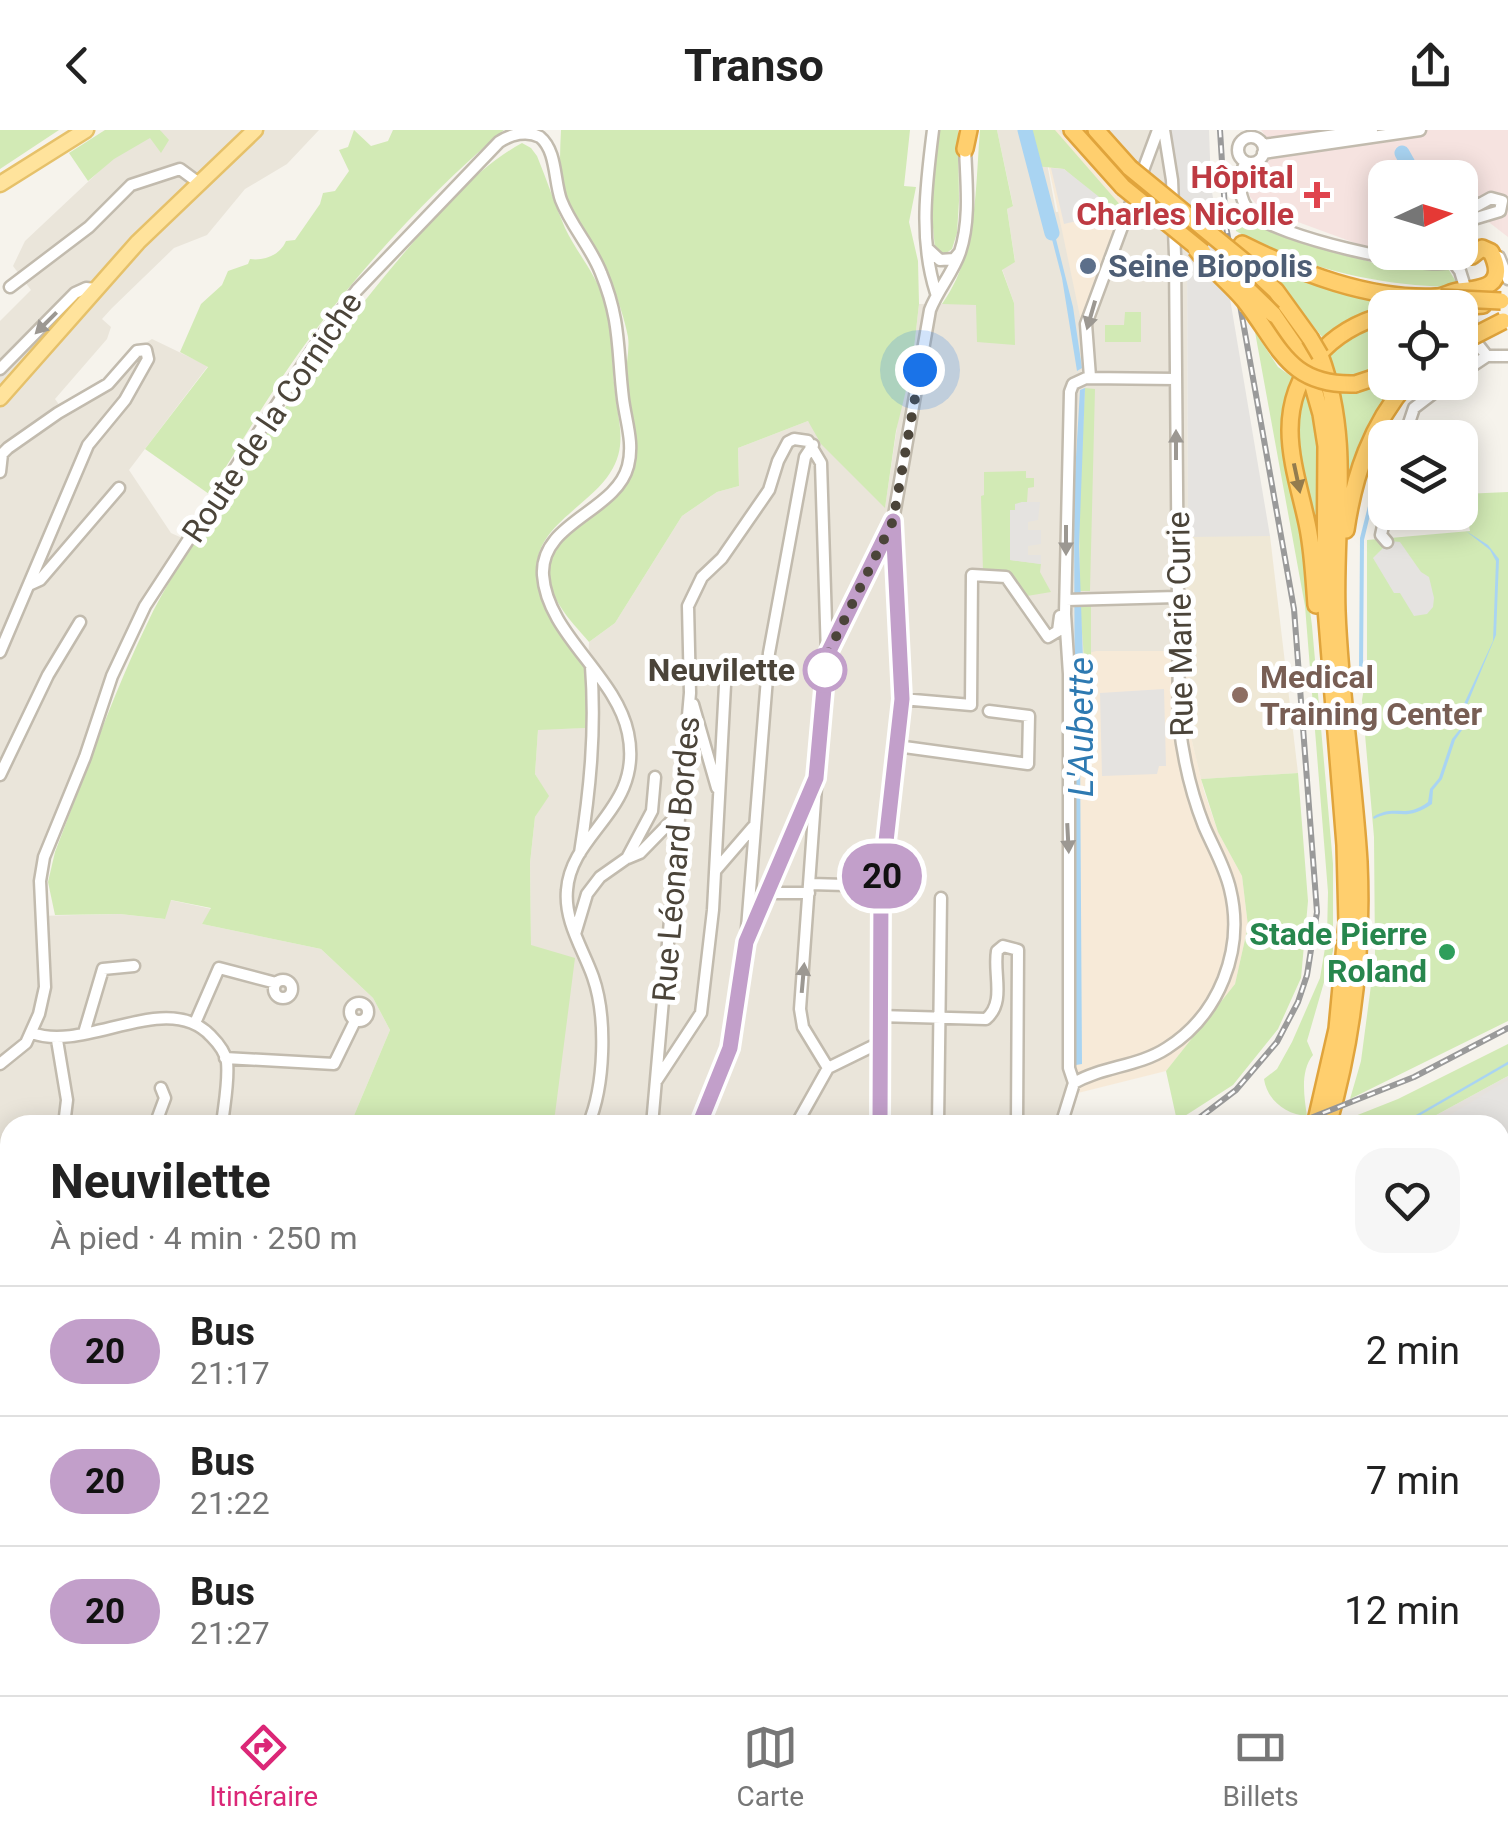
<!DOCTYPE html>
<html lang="fr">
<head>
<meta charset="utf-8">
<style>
  :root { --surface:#fff; --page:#f6f6f6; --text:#222; --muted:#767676; --line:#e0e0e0; --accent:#db2777 }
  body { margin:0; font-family:Roboto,sans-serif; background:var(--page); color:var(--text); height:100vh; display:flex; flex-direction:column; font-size:38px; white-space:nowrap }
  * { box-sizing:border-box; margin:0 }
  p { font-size:32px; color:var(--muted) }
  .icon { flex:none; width:55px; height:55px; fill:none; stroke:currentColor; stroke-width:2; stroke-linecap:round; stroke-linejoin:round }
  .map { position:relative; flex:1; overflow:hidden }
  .panel { position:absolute; left:0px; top:985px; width:1510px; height:580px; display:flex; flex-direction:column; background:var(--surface); border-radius:30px 30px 0 0; box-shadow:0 5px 25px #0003 }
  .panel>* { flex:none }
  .badge { padding:0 20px; border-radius:32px; font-size:35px; line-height:65px }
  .needle { width:65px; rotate:86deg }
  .controls { position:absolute; left:1368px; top:30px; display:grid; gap:20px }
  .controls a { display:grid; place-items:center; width:110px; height:110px; border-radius:20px; background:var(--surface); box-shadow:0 5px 25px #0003; font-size:50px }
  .you { position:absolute; width:50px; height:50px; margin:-25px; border:8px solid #fff; border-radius:50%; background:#1a73e8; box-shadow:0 0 0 15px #1a73e833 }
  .map>.badge { position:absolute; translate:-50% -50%; box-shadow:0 0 0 5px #fff }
  .round { display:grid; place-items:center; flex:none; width:105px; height:105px; border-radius:30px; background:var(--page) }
  .headline { display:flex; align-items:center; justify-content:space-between; height:170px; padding:0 50px }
  h1 { font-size:48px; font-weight:700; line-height:75px }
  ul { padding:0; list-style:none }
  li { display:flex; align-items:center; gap:30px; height:130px; padding:0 50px; border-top:2px solid var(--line) }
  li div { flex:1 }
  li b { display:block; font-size:38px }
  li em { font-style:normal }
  li .badge { min-width:110px; font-weight:700; text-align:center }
  header { display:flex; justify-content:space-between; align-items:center; height:130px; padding:0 50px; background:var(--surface); font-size:45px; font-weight:700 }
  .tab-bar { display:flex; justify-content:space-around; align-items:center; height:140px; border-top:2px solid var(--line); background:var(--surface); font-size:28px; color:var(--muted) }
  .tab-bar a { display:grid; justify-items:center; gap:5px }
  .tab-bar .current { color:var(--accent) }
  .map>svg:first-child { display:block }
  .residential { fill:#eae5da }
  .commercial { fill:#f7ead8 }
  .industrial { fill:#e6e2dd }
  .education { fill:#efe8d6 }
  .medical { fill:#f6e3e0 }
  .green { fill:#d2eab5 }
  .parking { fill:#e5e3e0 }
  .water { fill:#a9d4f2 }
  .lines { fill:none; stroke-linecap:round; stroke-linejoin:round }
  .stream { stroke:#a9d4f2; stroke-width:2.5 }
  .river { stroke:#a9d4f2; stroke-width:15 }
  .minor-casing { stroke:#c2bbae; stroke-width:15 }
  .major-casing { stroke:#e6c16a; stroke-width:19 }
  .highway-casing { stroke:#e0a43c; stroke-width:20 }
  .minor { stroke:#fff; stroke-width:10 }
  .major { stroke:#ffe39c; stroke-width:14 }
  .highway { stroke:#ffcf6e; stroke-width:15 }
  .rail-casing { stroke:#9a9a9a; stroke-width:6 }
  .rail { stroke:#fff; stroke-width:2.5; stroke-dasharray:8; stroke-linecap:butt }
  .highway-bridge-casing { stroke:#e0a43c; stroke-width:20; stroke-linecap:butt }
  .highway-bridge { stroke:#ffcf6e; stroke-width:15 }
  .oneway { fill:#9c9892 }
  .oneway2 { fill:#937c4e }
  .line-casing { stroke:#fff; stroke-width:22 }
  .line { stroke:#c29fca; stroke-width:15 }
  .walk { stroke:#4b4439; stroke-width:10; stroke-dasharray:0 18 }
  .health-dot { fill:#e0444e; stroke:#fff; stroke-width:4 }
  .service-dot { fill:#5c6f8a; stroke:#fff; stroke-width:4 }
  .stop-dot { fill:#fff; stroke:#c29fca; stroke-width:5 }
  .education-dot { fill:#8d6e63; stroke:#fff; stroke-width:4 }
  .leisure-dot { fill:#2e9e5b; stroke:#fff; stroke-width:4 }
  .labels { text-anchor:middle; stroke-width:10; stroke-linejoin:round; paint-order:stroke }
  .health-label { font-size:32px; font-weight:bold; fill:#be3a42; stroke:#fff; text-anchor:end }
  .service-label { font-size:32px; font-weight:bold; fill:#4e5e75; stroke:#fff; text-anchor:start }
  .street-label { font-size:32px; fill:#4b4439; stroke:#fff }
  .stop-label { font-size:32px; font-weight:bold; fill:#4b4439; stroke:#fff; text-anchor:end }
  .education-label { font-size:32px; font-weight:bold; fill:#785e54; stroke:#fff; text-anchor:start }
  .leisure-label { font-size:32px; font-weight:bold; fill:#27864d; stroke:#fff; text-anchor:end }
  .water-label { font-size:35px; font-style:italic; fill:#2e7ab2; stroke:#fff }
</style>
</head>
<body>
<header><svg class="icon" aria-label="back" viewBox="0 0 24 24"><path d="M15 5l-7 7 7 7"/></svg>Transo<svg class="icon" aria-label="share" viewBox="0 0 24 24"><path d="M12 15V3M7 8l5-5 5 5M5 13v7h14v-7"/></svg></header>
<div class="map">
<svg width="1508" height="1565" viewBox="0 0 1508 1565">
  <rect width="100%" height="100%" fill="#f6f3ec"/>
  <path class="residential" d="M161,0H319L287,34L245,59L207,105L174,118L112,178L102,189L111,197L107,209L55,269L60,276L110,248L138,218L152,209L208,236L129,340L171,403L182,408L135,490L78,635L41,717L35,741L36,786L120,784L164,789L170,770L212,779L202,794L321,819L373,868L390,900L350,995H10V1555H239L236,1565H0V191L31,160L13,136L25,111L125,17Z
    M997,0H1041L1056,82L1125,74L1058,0H1171L1169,9L1187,125L1188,407H1185L1189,526L1165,521L1074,528V964L1063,995H552L555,984L531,816L530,733L535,687L548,666L535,644L538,599L585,598L589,512L615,493L682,386L717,362L739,356L738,318L808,291L885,377L898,290L912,236L919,174L1014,173L1002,139L1015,131L1007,79L1013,75Z
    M1508,1423V1565H1420L1423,1555H1500V1434Z
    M579,1555H913L909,1565H580Z"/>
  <path class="commercial" d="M1041,0H1058L1125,74L1082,196Z
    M1096,521H1165L1189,526L1191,607L1204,661L1218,702L1242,746L1248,796L1235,854L1166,941L1074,964V527Z
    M1051,1555H1235L1237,1565H1045Z"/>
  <path class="industrial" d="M1508,946V1406L1500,1421V995H1418Z"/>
  <path class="education" d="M1185,406H1270L1298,643L1201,649L1191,607Z"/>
  <path class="medical" d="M1261,0H1508V107L1486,90L1466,81L1460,92V48H1385V122L1438,123L1434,125L1385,124L1260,78L1250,67L1246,40L1268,26L1271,14Z"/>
  <path class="green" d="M0,0H59L0,39Z
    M105,0H160L169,10L161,23L150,8L114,29L88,51L69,23Z
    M354,0L371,16L388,11L393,0H504C426,66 355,144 296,227C265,271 238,318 209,364L145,319L208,237L180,222L201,174L222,155L228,141L248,134L250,129C265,131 280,125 286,111L295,110L320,74L323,63L335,61L349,41L339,20L348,17Z
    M561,0H910L904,56L916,57L909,92L918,131L919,174L912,236L896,301L885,378L821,314L808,291L738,318L739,356L717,362L682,386L615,493L589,512C579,500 568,489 560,476C512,403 638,380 636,312C635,292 629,272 626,252C625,237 630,221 628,207C625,190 618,171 613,156C601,124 578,99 566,68C558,45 560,23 561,0Z
    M938,0H958L959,71L957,103L952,119L942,126L935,119L930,65Z
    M980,0H997L1013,76L1007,79L1015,132L1002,140L1014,173L1015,215L977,212L976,175L942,174C978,123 975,61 980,0Z
    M1027,0H1055L1122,77L1107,76L1064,39L1036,36Z
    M522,13L531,18L537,26C547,50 555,75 565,98C577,123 596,144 605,172C614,202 611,231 615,262C618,291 628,316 610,343C590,375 537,396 537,437C537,492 572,497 586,537C592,554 586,581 585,598L538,600L535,644L549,666L535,687L530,733L531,815L575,828L555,984L552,995H350L390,900L373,868L321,819L202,794L211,778L171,770L165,789L120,784L55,785L48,752L55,722C84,647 111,569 146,496C168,448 200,404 229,360C285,275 344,193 410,116C443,78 478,37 522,13Z
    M1240,83L1280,103L1383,136L1449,140L1459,157C1384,157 1301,139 1236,101L1235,89Z
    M1263,132L1419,172V175C1382,180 1355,184 1322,207L1277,150L1258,133Z
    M1125,182H1141V212H1105V195H1124Z
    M1385,190V237L1355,246L1357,260L1385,252L1402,253L1349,360H1346L1345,291L1326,220Z
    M1255,202L1278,237L1295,249L1285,277L1283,307L1300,402L1312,496L1333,734V821L1307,911L1313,925C1300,941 1304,966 1307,986C1286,985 1267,970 1264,949L1277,939L1292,912L1320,848L1327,806L1328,762L1305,476Z
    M1302,251C1321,304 1319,353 1317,408L1294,309Z
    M1085,258L1095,259L1090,461H1080L1079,379Z
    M1026,341V348H1034V357L1028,358L1027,372H1022L1015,380H1010V404H1034L1010,430L1041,434L1040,442L1051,462L1021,467L1005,441L983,442L981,366L984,365V342Z
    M1508,362V891L1350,969L1361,931L1375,825L1374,707L1362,570L1367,540V410L1470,401L1463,364Z
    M1080,476H1091V627H1080L1084,527Z
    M1298,643L1308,771L1301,848L1278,899L1233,955L1177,991L1166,941L1235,854L1248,796L1242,746L1218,702L1201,649Z
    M1508,914V946L1418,995H1343L1345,990L1398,969Z
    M239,1555H579L580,1565H236Z
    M1278,1555H1405L1421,1559L1420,1565H1281Z"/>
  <path class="parking" d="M1171,0H1209L1211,56L1270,406L1188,407L1187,125L1169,9Z
    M1051,38L1064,39L1108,74L1106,84L1064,94Z
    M1022,372H1040L1038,390L1028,392V400H1041V414L1028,416V425H1041V434L1010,430V380H1015V374Z
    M1390,411L1400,412L1421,442L1429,447L1434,468L1433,477L1427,484L1414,486L1400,463H1394L1373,428Z
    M1164,559L1166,636H1159L1157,644L1102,646L1100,563Z
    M1508,950V1195L1500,1194V995H1433Z"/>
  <path class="water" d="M1050,85L1073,177L1082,238L1077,241L1062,148L1046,86Z
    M1085,258L1079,416L1083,531L1080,614L1082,934L1076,935L1074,361L1080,260Z
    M1384,312L1385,323L1364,410L1363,540H1359L1360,408Z
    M1466,401L1488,415L1499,429L1496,505L1466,577L1462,600L1455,610L1442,649L1433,660L1432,674C1403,694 1399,676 1374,689L1373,687C1396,673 1404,690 1428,672L1430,659L1439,648L1452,609L1460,599L1463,576L1493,511L1496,431L1490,420Z"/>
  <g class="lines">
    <path class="stream" d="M1401,995L1508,933"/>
    <path class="river" d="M1025,0L1052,103
      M1402,23L1416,48
      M1105,1555V1565
      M1299,1555L1303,1565"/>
    <defs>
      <path id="minor" d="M933,0C926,55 919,110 936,163
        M1238 20a13 13 0 1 1 26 0a13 13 0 1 1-26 0Z
        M1263,15L1372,0
        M1263,23L1420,0
        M1246,32C1237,47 1238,70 1251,83C1276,106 1420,140 1451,132
        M1460,63L1478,75
        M1463,109L1471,79L1491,68L1502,71L1500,81L1470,90
        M927,118L940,130L954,129L960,122
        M1446,122L1460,141L1465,157
        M1499,127L1508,149
        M10,157L89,97L131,55L180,39L199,53
        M1469,180L1471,192
        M1476,212L1487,226H1508
        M0,239L75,163L86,158L96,159
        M1460,244L1487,226
        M1090,247L1086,194L1158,0
        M1404,308L1414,278L1448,252
        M0,342L2,324L8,318L58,283L108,254L137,221L146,220L148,229L125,270L88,315L0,522
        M1386,382L1381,405L1387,412
        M29,455L40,450L119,358
        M1066,470L1177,467
        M902,569L971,575L972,445L1006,447L1048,507L1058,501L1060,486
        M693,574L717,658
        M897,616L1028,634L1029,586L989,581
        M0,645L48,545L80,492
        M816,657L800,879L803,897L828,938
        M580,723C590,660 596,600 591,536
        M628,728L640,723L681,681
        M715,741L753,697
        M810,754L881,756
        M768,758L777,763H809
        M747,798L769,523L805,327L813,315
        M575,804L587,764L600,747L627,728L652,681L655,647
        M274 859a9 9 0 1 1 18 0a9 9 0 1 1-18 0Z
        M350 882a9 9 0 1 1 18 0a9 9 0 1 1-18 0Z
        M879,886L986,889C1006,872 993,844 997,821L1003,816L1018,820L1017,995
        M195,893L219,838L276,853
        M32,903C86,923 167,859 211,906C218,913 225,922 227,932C229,952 224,975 222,995
        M84,903L103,839L134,836
        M57,910L67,970L64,995
        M225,928L334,934L355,891
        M0,934L26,913L39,884L45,857L40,751L44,727L85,627L112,546L145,476L321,207L357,160L499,12C511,4 527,0 540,7C557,21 554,51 561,70C571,96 591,117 601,143C621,191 617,220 623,269C626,292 634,313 628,336C616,382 540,392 543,445C547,504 616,545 628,603C644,679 571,702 567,760C564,791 583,819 593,847C607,887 605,956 588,995
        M657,950L701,883L713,780L725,555
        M1074,953C1103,936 1138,937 1167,918C1219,885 1245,820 1230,759C1225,737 1213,717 1204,696C1191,663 1183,628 1179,592L1175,125L1172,50L1164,0
        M155,995L165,968L161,958
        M652,995L690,563L688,476L702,447L722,428L769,360L778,331L788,312L794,309L808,311L821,333L827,525
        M699,995L730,918L747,812L816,648L827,525L892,392
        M796,995L828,938L879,913
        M880,995L881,756L902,569L893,391L930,180C938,159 953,143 960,122C971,89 966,50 965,16
        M938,995L941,768
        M1061,995L1074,953L1069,938V544L1065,484L1070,262L1073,254L1086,248L1176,249
        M0,1104L10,1105
        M0,1164V1166
        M0,1229L10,1234
        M0,1363L10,1340
        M1500,1412L1508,1397
        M0,1417L10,1410
        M1500,1524L1508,1528
        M174,1555L195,1561
        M192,1555L196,1561L203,1562L212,1555
        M725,1555L739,1565
        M1085,1555L1087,1565
        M1429,1555L1468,1565
        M34,1565L38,1555
        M640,1565L645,1555
        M797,1565L799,1555
        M842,1565L851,1555
        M873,1565L875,1555
        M1136,1565L1141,1555"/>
      <path id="major" d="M0,54L86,0
        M0,268L138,112L255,0
        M1124,1555L1125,1565
        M1000,1565L1001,1555
        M1033,1565L1038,1555"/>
      <path id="highway" d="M1072,0L1123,57
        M1096,0L1130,38
        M965,19L969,0
        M1242,114C1300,143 1369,170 1436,167C1444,167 1450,162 1458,161C1483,159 1508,156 1491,122L1482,118L1472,126
        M1246,133L1276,161L1310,208
        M1448,178L1483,175
        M1273,184L1304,229
        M1460,202L1463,200
        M1320,225C1352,311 1334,393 1337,481C1340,565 1354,648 1359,732C1363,821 1353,909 1328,995
        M1309,242L1321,284L1326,316L1325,466L1345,715L1347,793L1337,899L1315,995
        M1355,254L1385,244
        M1346,400C1354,345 1371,295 1408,252
        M1316,475C1314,450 1313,424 1308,398C1302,367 1290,333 1290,300C1290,242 1331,199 1385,185
        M1250,1555L1253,1565
        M1262,1555L1264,1565"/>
    </defs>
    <use href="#minor" class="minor-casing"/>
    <use href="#major" class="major-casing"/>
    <use href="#highway" class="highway-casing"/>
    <use href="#minor" class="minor"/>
    <use href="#major" class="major"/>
    <use href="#highway" class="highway"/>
    <defs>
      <path id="rail" d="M1190,995L1236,960L1277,912L1298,872L1307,845L1317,782L1294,479L1226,96L1220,0
        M1293,995L1414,947L1508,898
        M948,1565L953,1555"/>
    </defs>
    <use href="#rail" class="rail-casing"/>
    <use href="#rail" class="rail"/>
    <defs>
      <path id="highway-bridge" d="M1130,38L1246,133
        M1123,57L1203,122
        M1196,119C1210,138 1229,152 1244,170C1280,215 1287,256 1355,254
        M1233,145L1273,184
        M1440,168L1501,171
        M1310,208L1320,225
        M1464,211L1503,191"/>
    </defs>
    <use href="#highway-bridge" class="highway-bridge-casing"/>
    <use href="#highway-bridge" class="highway-bridge"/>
  </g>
  <defs><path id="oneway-solid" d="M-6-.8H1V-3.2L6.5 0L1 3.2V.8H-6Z" transform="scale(2.5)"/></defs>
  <g class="oneway">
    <use href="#oneway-solid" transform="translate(1091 185) rotate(106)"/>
    <use href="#oneway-solid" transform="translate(46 193) rotate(135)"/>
    <use href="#oneway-solid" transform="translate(1176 315) rotate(-90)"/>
    <use href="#oneway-solid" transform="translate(1066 410) rotate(90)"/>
    <use href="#oneway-solid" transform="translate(1068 708) rotate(87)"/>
    <use href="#oneway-solid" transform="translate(803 848) rotate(-85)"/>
  </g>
  <use class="oneway2" href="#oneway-solid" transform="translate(1297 348) rotate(78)"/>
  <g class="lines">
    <defs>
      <path id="line" d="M699,995L730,918L746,812L816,648L827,525L893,391L902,569L881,756L880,995"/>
    </defs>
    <use href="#line" class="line-casing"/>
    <use href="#line" class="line"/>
    <path class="walk" d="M825,540L827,525L893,391L920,240"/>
  </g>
  <path class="health-dot" d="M1312 50h10v10h10v10h-10v10h-10v-10h-10v-10h10z"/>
  <circle class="service-dot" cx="1088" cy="136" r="10"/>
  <circle class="stop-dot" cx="825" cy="540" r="20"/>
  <circle class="education-dot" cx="1240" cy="565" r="10"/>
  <circle class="leisure-dot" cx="1447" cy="822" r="10"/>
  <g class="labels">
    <g class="health-label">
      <text x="1294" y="58">Hôpital<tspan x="1294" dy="37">Charles Nicolle</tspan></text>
    </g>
    <g class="service-label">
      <text x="1108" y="147">Seine Biopolis</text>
    </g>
    <g class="street-label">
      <text transform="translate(272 287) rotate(-56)" y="11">Route de la Corniche</text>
      <text transform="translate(1180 494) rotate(-91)" y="11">Rue Marie Curie</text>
      <text transform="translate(676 729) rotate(-85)" y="11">Rue Léonard Bordes</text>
    </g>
    <g class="stop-label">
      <text x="795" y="551">Neuvilette</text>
    </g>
    <g class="education-label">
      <text x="1260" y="558">Medical<tspan x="1260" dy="37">Training Center</tspan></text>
    </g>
    <g class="leisure-label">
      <text x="1427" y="815">Stade Pierre<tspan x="1427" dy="37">Roland</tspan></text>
    </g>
    <g class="water-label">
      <text transform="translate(1081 597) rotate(-90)" y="12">L'Aubette</text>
    </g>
  </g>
</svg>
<div class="controls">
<a><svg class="needle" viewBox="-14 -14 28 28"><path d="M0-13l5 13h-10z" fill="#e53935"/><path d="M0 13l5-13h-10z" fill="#767676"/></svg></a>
<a><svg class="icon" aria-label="locate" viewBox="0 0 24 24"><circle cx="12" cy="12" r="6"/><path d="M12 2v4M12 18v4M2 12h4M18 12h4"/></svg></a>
<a><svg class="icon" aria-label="layers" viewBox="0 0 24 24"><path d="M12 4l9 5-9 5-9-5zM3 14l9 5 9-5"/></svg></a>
</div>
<div class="you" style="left:920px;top:240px"></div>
<b class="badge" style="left:882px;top:746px;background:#c29fca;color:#111">20</b>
<section class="panel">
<div class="headline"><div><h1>Neuvilette</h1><p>À pied · 4 min · 250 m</p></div><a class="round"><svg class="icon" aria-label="heart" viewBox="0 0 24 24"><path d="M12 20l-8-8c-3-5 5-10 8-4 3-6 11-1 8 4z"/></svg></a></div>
<ul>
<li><span class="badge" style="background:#c29fca;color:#111">20</span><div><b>Bus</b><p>21:17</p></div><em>2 min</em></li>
<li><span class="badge" style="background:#c29fca;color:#111">20</span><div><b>Bus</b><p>21:22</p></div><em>7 min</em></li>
<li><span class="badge" style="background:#c29fca;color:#111">20</span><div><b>Bus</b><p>21:27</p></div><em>12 min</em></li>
</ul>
</section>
</div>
<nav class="tab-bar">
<a class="current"><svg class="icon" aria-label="directions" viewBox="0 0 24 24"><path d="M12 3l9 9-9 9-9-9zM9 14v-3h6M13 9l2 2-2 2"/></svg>Itinéraire</a>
<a><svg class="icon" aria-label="map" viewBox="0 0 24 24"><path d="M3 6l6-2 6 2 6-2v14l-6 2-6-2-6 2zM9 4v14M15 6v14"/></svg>Carte</a>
<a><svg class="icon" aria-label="tickets" viewBox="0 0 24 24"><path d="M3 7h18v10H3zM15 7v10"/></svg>Billets</a>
</nav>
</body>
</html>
